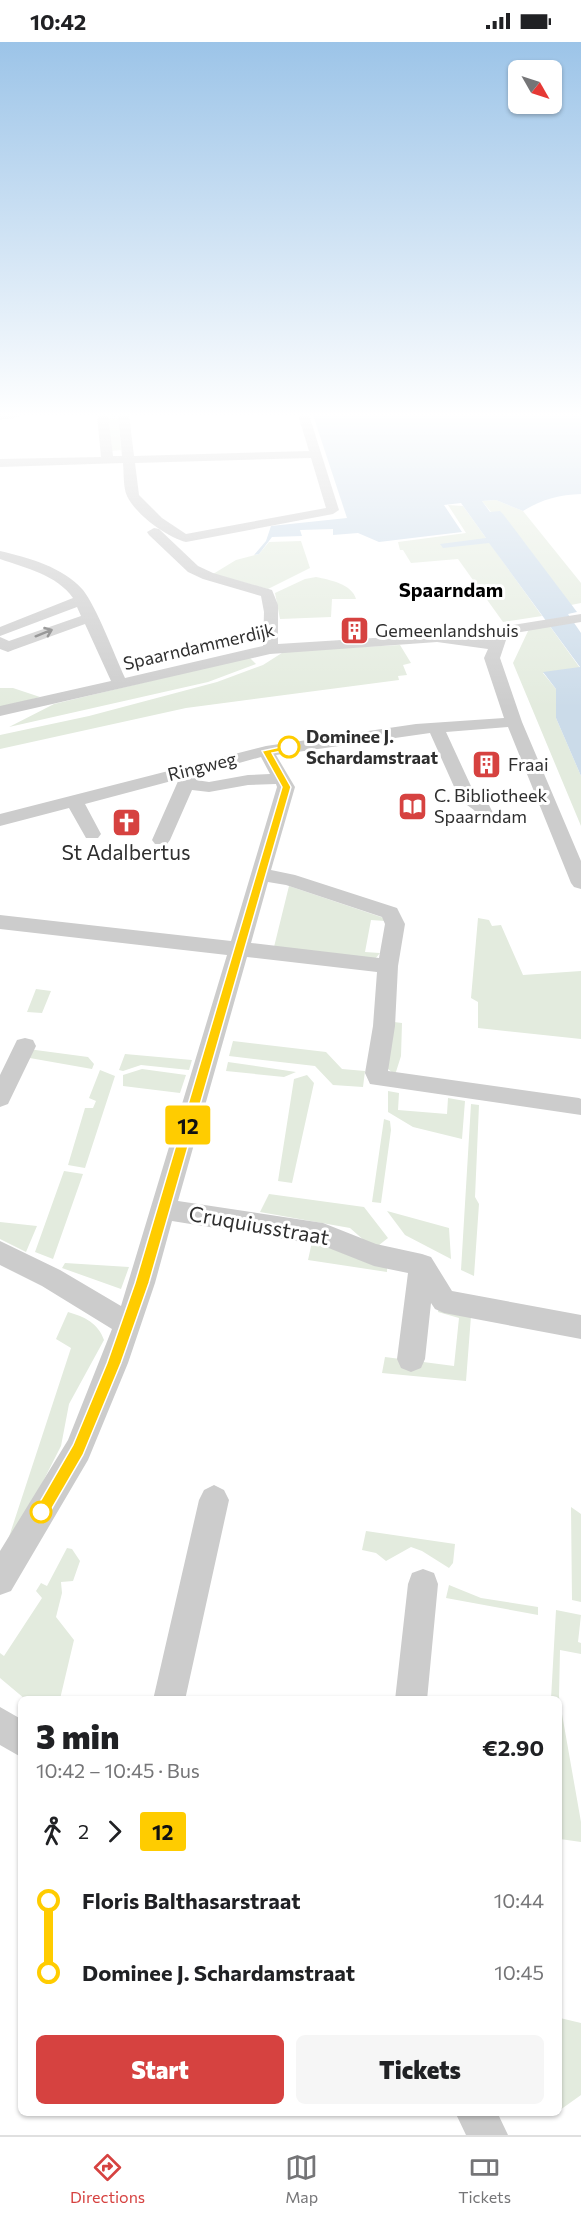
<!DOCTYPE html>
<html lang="en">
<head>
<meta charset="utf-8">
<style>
  :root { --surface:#fff; --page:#f6f6f6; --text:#202124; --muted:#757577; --line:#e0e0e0; --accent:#d64240 }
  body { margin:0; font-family:Commissioner,sans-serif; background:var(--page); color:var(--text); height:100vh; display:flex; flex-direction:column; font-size:22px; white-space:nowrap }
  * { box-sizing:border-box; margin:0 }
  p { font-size:20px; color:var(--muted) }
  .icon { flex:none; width:33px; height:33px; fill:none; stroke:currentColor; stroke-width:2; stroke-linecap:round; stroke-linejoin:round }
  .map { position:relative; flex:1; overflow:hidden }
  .sheet { position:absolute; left:18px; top:1654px; width:544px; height:420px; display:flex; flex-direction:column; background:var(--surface); border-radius:9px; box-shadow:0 2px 4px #0004 }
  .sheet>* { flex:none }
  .badge { padding:0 12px; border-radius:4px; font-size:21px; line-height:39px }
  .needle { width:39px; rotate:129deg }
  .tools { position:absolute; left:508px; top:18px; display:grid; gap:12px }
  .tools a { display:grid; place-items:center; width:54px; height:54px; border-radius:9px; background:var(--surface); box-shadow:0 2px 4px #0004; font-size:30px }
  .map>.badge { position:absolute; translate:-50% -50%; box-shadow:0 0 0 3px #fff }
  .legs { display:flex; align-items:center; gap:9px; height:66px; padding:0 18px; font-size:20px }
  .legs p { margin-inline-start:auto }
  .head { display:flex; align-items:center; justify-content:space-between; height:102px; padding:0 18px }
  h1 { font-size:33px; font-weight:800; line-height:45px }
  .action { display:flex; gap:12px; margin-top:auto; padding:12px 18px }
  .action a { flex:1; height:69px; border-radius:9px; background:var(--accent); color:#fff; font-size:24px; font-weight:800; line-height:69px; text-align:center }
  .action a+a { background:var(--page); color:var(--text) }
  ul { padding:0 18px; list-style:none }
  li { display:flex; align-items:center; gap:21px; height:72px; font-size:22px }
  li i { display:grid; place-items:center; width:9px; height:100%; margin:0 8px; background:currentColor }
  li i::after { content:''; width:15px; height:15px; margin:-8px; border:4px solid; border-radius:50%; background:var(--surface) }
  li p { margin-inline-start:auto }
  li:first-child i { background:linear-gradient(#0000 50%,currentColor 0) }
  li:last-child i { background:linear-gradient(currentColor 50%,#0000 0) }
  .status { display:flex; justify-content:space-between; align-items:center; height:42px; padding:0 30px; background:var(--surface); direction:ltr }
  .status svg { height:16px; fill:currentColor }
  .menu { display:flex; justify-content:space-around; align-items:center; height:84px; border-top:2px solid var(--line); background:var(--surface); font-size:16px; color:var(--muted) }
  .menu a { display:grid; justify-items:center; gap:3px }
  .menu .selected { color:var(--accent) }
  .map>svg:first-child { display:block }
  .green { fill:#e3ebde }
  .water { fill:#cbdbe9 }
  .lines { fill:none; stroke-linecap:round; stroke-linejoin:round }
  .minor { fill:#ccc; fill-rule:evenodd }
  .oneway { stroke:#767676 }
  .line-1 { fill:#fc0; stroke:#fff; stroke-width:1.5 }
  .stop-1-dot { fill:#fff; stroke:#fc0; stroke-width:3 }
  .labels { text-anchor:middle; stroke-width:6; stroke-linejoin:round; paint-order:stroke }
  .far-poi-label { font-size:18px; fill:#2f2f2f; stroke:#fff; text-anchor:start }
  .far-street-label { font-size:18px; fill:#2f2f2f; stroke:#fff }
  .far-stop-label { font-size:18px; font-weight:bold; fill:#2f2f2f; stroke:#fff; text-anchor:start }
  .far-quarter-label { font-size:20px; font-weight:bold; fill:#000; stroke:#fff }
  .poi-label { font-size:21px; fill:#2f2f2f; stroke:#fff }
  .street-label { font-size:21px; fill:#2f2f2f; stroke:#fff }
</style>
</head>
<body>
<div class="status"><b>10:42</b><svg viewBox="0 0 49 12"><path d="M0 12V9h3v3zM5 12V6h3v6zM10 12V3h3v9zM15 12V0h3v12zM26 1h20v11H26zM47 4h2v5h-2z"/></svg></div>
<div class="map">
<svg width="581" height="2093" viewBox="0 0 581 2093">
  <rect width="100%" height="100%" fill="#fff"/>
  <path class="green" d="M105,373H118L121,408L111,409Z
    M496,458L523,469L581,541V561L571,563L522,498L491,470L482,459Z
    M448,463L463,464L542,574L503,580L458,517L411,521L403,508H400L398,500L466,491Z
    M301,499L310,526L268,547L213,532L236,518L259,512L269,500Z
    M316,535C330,538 352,542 356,557H332L331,575L280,577L275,551L305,537Z
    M549,583L580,626L543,631L556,647V676L581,734V784L513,621L529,587Z
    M400,603L411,621L403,623L407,633L398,634L399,638L186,666L0,707V693L89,674L217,640L263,623L285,609Z
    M246,616H250L256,622L208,640L9,685L54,662Z
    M0,646H13L40,655L0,666Z
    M289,844L384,876L385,879L371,878L365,910L380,911L375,917L274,905Z
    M478,876L489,878L492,884L501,883L523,933L581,929V997L478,986V960L471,956Z
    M36,947L51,949L42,971L27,970Z
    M394,980L402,981L401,1014L395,1033L387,1026Z
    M233,999L326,1010L342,1027L365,1029L363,1045L333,1043L315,1024L229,1014Z
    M28,1007L88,1015L94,1022L92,1027L24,1015Z
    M125,1012L192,1018L189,1028L141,1023L123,1029L119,1028Z
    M228,1020L296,1030L284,1035L226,1029Z
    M142,1027L186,1033L180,1051L123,1044V1033Z
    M100,1028L115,1034L85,1126L68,1123L85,1066H93L96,1059L89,1056Z
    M307,1033L314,1041L292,1141L278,1139L294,1037Z
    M388,1049L399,1051L398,1068L447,1072L448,1056L465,1059L462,1097L413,1085L388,1070Z
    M471,1062L479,1063L475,1155L479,1162L474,1234L461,1228Z
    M384,1077L390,1079L391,1088L381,1161L372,1160Z
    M64,1129L83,1132L53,1217L35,1210Z
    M269,1152L364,1165L388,1196L374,1207L350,1186L260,1170Z
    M387,1169L449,1186L451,1217L405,1193Z
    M0,1180L37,1184L26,1210L0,1197Z
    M312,1200L387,1225V1230L308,1218Z
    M65,1221L129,1225L121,1247L62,1226Z
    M440,1262L471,1274L466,1339L382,1331L385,1315L454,1324L459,1276L438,1270Z
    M68,1270C85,1275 98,1281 104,1298L69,1362L61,1404L29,1467L7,1501L71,1306L56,1297Z
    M571,1465L581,1472V1560L572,1558Z
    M366,1489L455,1502L453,1521L449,1526L422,1509L411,1505L386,1519L376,1511L362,1508Z
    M67,1506L72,1507L80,1519L73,1539L61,1540L62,1551L56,1575L74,1598L60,1657H25L0,1636V1611L4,1614L42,1556L36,1549L41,1541L47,1544Z
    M449,1543L481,1556L538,1565V1573L446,1556Z
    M556,1568L581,1573L578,1600L581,1601V1612L560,1608L559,1655L581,1780V1800L560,1797V1658L551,1657Z
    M560,1976L581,1981V2053L560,2068Z"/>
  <path class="water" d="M313,373H581V452C559,453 542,457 523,469L496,458L482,459L490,470L500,469L503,472L577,570L568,572L581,591V734L556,676V647L543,630L580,625L489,501L443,506L440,502L486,496L461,461L444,463L462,490L379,500L358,491L333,493V487L300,488L302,494L272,495L259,512L254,513L266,499L271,484L347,476Z"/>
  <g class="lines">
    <path class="minor" d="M0,373H22L20,375L0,378Z
      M97,373H108L113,414H122L118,373H129L134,414L309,409L298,373H309L339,468L333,472L186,500C167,495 136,473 127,454C123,445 124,431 123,421L0,425V417L101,415ZM311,416L326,466L186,492L162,476L139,453L135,421Z
      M154,486L159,487L198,524L213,531L272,548L278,563V602L437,592L491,598L506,584L581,572V580L515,591L506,598L500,616L522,680L581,819V847L574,845L571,841L508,685L446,690L476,755L488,761L497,779L494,783H482L474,768L460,758L430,691L276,713L295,745L271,828L295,833L397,866L405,882L398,924L395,984L388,1029L579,1056L581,1057V1073L370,1042L365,1031L373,984L377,930L247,915L178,1159L323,1181L376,1202L422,1212L431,1215L452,1249L581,1273V1297L444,1271L435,1267L431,1261L425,1317L421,1326L411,1330L401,1326L397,1317L408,1231L374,1224L321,1203L172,1179L155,1241L128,1321L88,1418L11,1549L0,1553V1509L68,1398L112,1287L42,1244L0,1223V1199L60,1228L121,1264L227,913L0,887V873L231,899L277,745L276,742L248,743L209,750L192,748L170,798L167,802H155L152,798L179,737L85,762L101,792L98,796H86L69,766L0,784V772L266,704L416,682L504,676L484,616L488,607L437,600L270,612L0,674V664L111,639L85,582L13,608L8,610L0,607V595L9,599L81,574L77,565L0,594V585L73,556C57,533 26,526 0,517V509C29,516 63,525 83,548C96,564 115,614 125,636L263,604L264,570L261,554L203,537L188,530L149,493L147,490ZM261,715L270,732L248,733L209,740L196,738L199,732ZM268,840L286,843L382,875L385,882L379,916L251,901Z
      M25,996L33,998L36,1004L8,1062L0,1065V1033L17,998Z
      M214,1443L224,1448L229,1458L185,1658H153L199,1458L204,1448Z
      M423,1527L434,1531L438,1542L427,1658H395L408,1542L412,1531Z
      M0,1665L21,1677V1715L0,1703Z
      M456,2072H498L508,2093H466Z"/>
  </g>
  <defs><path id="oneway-shaft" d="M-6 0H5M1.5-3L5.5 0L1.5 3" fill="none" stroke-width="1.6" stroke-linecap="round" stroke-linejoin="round" transform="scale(1.5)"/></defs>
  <use class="oneway" href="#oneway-shaft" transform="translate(44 591) rotate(-22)"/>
  <linearGradient id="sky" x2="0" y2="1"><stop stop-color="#9cc4e8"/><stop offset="0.56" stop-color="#fff"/><stop offset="1" stop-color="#fff" stop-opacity="0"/></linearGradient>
  <rect width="581" height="666" fill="url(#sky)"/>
  <path class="line-1" d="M289,703L293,705L292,707L272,711L291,745L149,1241L121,1321L83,1413L47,1475L41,1477L36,1475L34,1470L73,1403L107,1321L135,1241L282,745L262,709Z"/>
  <defs>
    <symbol id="building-square" viewBox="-11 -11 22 22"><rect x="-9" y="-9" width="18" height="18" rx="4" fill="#d64240" stroke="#fff"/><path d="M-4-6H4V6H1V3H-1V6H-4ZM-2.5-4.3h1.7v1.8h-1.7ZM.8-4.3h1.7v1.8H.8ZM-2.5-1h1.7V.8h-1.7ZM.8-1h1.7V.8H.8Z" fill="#fff"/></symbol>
    <symbol id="library-square" viewBox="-11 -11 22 22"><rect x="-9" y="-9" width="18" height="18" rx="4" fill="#d64240" stroke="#fff"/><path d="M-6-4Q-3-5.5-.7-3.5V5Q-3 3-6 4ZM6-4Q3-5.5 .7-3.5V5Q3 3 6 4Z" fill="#fff"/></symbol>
    <symbol id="church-square" viewBox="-11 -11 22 22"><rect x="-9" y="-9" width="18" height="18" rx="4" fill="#d64240" stroke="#fff"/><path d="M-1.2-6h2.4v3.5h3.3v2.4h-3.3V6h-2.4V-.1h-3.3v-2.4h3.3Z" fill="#fff"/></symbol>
  </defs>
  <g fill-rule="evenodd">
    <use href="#building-square" x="338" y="572" width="33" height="33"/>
    <use href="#building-square" x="470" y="706" width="33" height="33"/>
    <use href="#library-square" x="396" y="748" width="33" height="33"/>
    <use href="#church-square" x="110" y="764" width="33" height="33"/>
  </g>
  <g class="stop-1-dot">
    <circle cx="289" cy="705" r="10"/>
    <circle cx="41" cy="1470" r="10"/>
  </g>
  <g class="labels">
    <g class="far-poi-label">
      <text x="375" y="595">Gemeenlandshuis</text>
      <text x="508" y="729">Fraai</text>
      <text x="434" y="760">C. Bibliotheek<tspan x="434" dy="21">Spaarndam</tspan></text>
    </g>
    <g class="far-street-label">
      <text transform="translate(199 605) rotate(-13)" y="6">Spaarndammerdijk</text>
      <text transform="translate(202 725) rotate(-14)" y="6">Ringweg</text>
    </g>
    <g class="far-stop-label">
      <text x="306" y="701">Dominee J.<tspan x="306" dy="21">Schardamstraat</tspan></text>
    </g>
    <g class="far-quarter-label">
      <text x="451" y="555">Spaarndam</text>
    </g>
    <g class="poi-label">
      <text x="126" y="818">St Adalbertus</text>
    </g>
    <g class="street-label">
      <text transform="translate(259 1184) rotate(10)" y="7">Cruquiusstraat</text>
    </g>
  </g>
</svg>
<div class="tools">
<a><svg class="needle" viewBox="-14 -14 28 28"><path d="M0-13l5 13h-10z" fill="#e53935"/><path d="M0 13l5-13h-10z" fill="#757577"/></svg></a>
</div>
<b class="badge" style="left:188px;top:1083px;background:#fc0;color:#111">12</b>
<section class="sheet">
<div class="head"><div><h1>3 min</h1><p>10:42 – 10:45 · Bus</p></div><b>€2.90</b></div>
<div class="legs"><svg class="icon" aria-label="walk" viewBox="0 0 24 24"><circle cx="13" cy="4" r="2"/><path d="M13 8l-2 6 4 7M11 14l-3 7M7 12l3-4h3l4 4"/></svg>2<svg class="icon" aria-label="forward" viewBox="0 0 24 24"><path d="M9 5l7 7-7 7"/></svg><b class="badge" style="background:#fc0;color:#111">12</b></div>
<ul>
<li><i style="color:#fc0"></i><b>Floris Balthasarstraat</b><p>10:44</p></li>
<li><i style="color:#fc0"></i><b>Dominee J. Schardamstraat</b><p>10:45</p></li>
</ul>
<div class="action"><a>Start</a><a>Tickets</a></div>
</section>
</div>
<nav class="menu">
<a class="selected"><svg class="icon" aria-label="directions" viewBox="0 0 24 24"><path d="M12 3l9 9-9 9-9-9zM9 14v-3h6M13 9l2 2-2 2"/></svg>Directions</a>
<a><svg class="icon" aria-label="map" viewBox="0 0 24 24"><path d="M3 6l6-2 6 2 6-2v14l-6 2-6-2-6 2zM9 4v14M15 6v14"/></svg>Map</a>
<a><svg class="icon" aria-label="tickets" viewBox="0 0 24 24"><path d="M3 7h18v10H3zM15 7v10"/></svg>Tickets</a>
</nav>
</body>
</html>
